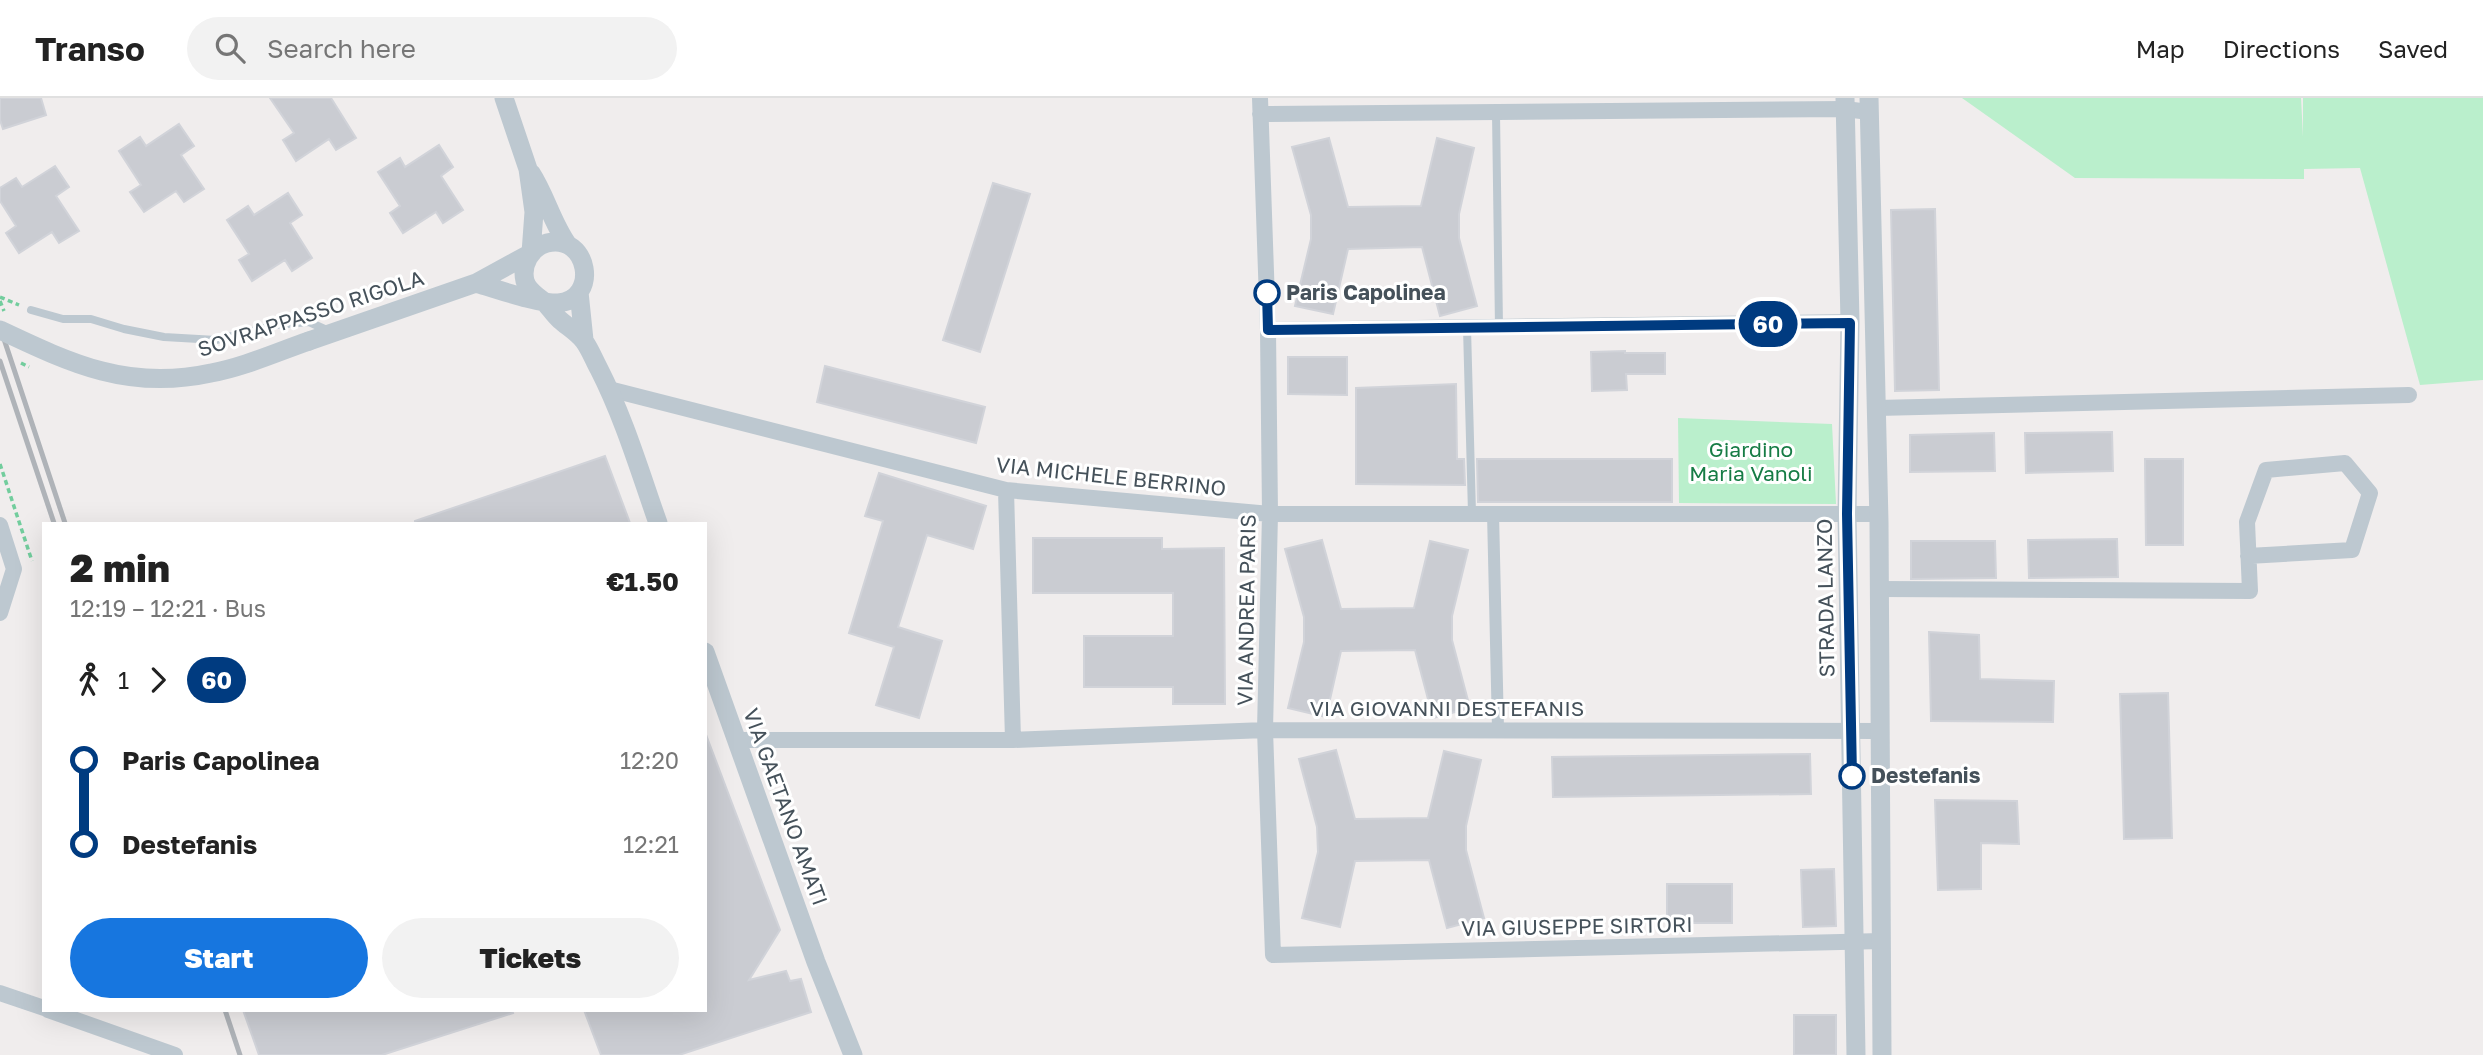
<!DOCTYPE html>
<html lang="en">
<head>
<meta charset="utf-8">
<style>
  :root { --surface:#fff; --page:#f2f2f2; --text:#222; --muted:#767676; --line:#e0e0e0; --accent:#1776df }
  body { margin:0; font-family:"Golos Text",sans-serif; background:var(--page); color:var(--text); height:100vh; display:flex; flex-direction:column; font-size:26px; white-space:nowrap }
  * { box-sizing:border-box; margin:0 }
  p { font-size:23px; color:var(--muted) }
  .icon { flex:none; width:38px; height:38px; fill:none; stroke:currentColor; stroke-width:2; stroke-linecap:round; stroke-linejoin:round }
  .map { position:relative; flex:1; overflow:hidden }
  .drawer { position:absolute; left:42px; top:424px; width:665px; height:490px; display:flex; flex-direction:column; background:var(--surface); border-radius:0px; box-shadow:0 7px 28px #0002 }
  .drawer>* { flex:none }
  .badge { padding:0 14px; border-radius:23px; font-size:24px; line-height:46px }
  .map>.badge { position:absolute; translate:-50% -50%; box-shadow:0 0 0 4px #fff }
  .legs { display:flex; align-items:center; gap:10px; height:77px; padding:0 28px; font-size:23px }
  .legs p { margin-inline-start:auto }
  .head { display:flex; align-items:center; justify-content:space-between; height:119px; padding:0 28px }
  h1 { font-size:38px; font-weight:800; line-height:52px }
  .action { display:flex; gap:14px; margin-top:auto; padding:14px 28px }
  .action a { flex:1; height:80px; border-radius:42px; background:var(--accent); color:#fff; font-size:28px; font-weight:800; line-height:80px; text-align:center }
  .action a+a { background:var(--page); color:var(--text) }
  ul { padding:0 28px; list-style:none }
  li { display:flex; align-items:center; gap:24px; height:84px; font-size:26px }
  li i { display:grid; place-items:center; width:10px; height:100%; margin:0 9px; background:currentColor }
  li i::after { content:''; width:18px; height:18px; margin:-9px; border:5px solid; border-radius:50%; background:var(--surface) }
  li p { margin-inline-start:auto }
  li:first-child i { background:linear-gradient(#0000 50%,currentColor 0) }
  li:last-child i { background:linear-gradient(currentColor 50%,#0000 0) }
  header { display:flex; align-items:center; gap:42px; box-sizing:border-box; height:98px; padding:0 35px; background:var(--surface); border-bottom:2px solid var(--line) }
  header strong { font-size:33px }
  nav { display:flex; gap:38px; margin-inline-start:auto; font-size:24px }
  .search { width:490px; height:63px; background:var(--page); display:flex; align-items:center; gap:18px; box-sizing:border-box; padding:0 24px; border-radius:38px; color:var(--muted); font-size:26px }
  .map>svg:first-child { display:block }
  .green { fill:#baefcc }
  .building { fill:#caccd2; stroke:#d1d3d9; stroke-width:2 }
  .lines { fill:none; stroke-linecap:round; stroke-linejoin:round }
  .path { stroke:#72cd9d; stroke-width:3.5; stroke-dasharray:5 3.5; stroke-linecap:butt }
  .service { stroke:#bdc8d0; stroke-width:8 }
  .pedestrian { stroke:#bdc8d0; stroke-width:12 }
  .minor { stroke:#bdc8d0; stroke-width:16 }
  .tertiary { stroke:#bdc8d0; stroke-width:19 }
  .rail { stroke:#afb3b8; stroke-width:5 }
  .tertiary-bridge { stroke:#bdc8d0; stroke-width:19 }
  .line-1-casing { stroke:#fff; stroke-width:16 }
  .line-1 { stroke:#003b80; stroke-width:10 }
  .stop-1-dot { fill:#fff; stroke:#003b80; stroke-width:3.5 }
  .labels { text-anchor:middle; stroke-width:6; stroke-linejoin:round; paint-order:stroke }
  .stop-label { font-size:21px; font-weight:bold; fill:#45515a; stroke:#fff; text-anchor:start }
  .street-label { font-size:21px; fill:#45515a; stroke:#fff }
  .park-label { font-size:21px; fill:#167c45; stroke:#fff }
</style>
</head>
<body>
<header>
<strong>Transo</strong>
<div class="search"><svg class="icon" aria-label="search" viewBox="0 0 24 24"><circle cx="10" cy="10" r="6"/><path d="M15 15l6 6"/></svg>Search here</div>
<nav><a>Map</a><a>Directions</a><a>Saved</a></nav>
</header>
<div class="map">
<svg width="2483" height="957" viewBox="0 0 2483 957">
  <rect width="100%" height="100%" fill="#f0eded"/>
  <path class="green" d="M1962,0H2301L2303,39V0H2483V282L2420,287L2360,70L2304,71V81L2075,80Z
    M1678,320L1832,326L1836,406L1679,405Z"/>
  <path class="building" d="M0,0H41L46,17L3,31L0,22Z
    M270,0H331L356,40L336,52L329,41L296,63L283,42L294,35Z
    M179,26L194,48L181,57L204,91L184,104L176,93L144,114L130,94L141,87L119,53L140,39L146,48Z
    M1329,40L1348,109L1421,108L1437,40L1474,50L1459,116V140L1477,208L1440,218L1422,149L1348,151L1333,216L1295,208L1311,141V117L1292,49Z
    M439,47L453,69L441,78L463,112L443,125L436,114L403,135L390,115L400,108L378,74L400,60L405,69Z
    M55,68L69,89L56,98L79,133L59,145L52,134L19,155L6,135L16,128L0,103V90L16,80L22,89Z
    M993,85L1030,96L980,254L943,242Z
    M288,95L302,117L290,125L312,160L292,173L285,162L252,183L239,162L249,156L227,122L248,108L254,117Z
    M1935,111L1939,292L1895,293L1891,112Z
    M1625,253V255H1665V276H1626L1627,292L1592,293L1591,254Z
    M1288,259H1347V297L1288,296Z
    M825,268L985,309L976,345L817,304Z
    M1456,286L1457,361H1464L1465,387L1356,386V290Z
    M2112,334L2113,373L2026,375L2025,335Z
    M1994,335L1995,373L1910,374V337Z
    M605,358L630,425H415V423Z
    M1477,361H1672V404H1478Z
    M2145,361H2183V447H2146Z
    M879,375L986,408L973,451L927,437L898,529L942,543L919,620L876,607L894,549L849,535L883,423L865,418Z
    M1033,440H1162V451L1224,450L1225,606H1173V589H1084V538H1173V495H1033Z
    M2117,441L2118,479L2029,480L2028,442Z
    M1322,442L1341,511L1414,510L1430,443L1468,452L1452,518V542L1470,610L1433,620L1415,552L1341,553L1326,619L1288,610L1304,544V519L1285,451Z
    M1911,443H1995L1996,480L1911,481Z
    M1929,534L1979,537L1980,581L2054,583L2053,624L1931,623Z
    M2168,595L2172,740L2124,741L2120,596Z
    M705,634L780,832L749,882L786,873L790,883L801,881L811,914L679,957H601L584,912H705Z
    M1336,652L1355,721L1428,720L1444,653L1481,662L1466,728V752L1484,820L1447,830L1429,762L1355,763L1340,829L1302,820L1318,754L1317,729L1299,661Z
    M1810,656L1811,696L1553,699L1552,659Z
    M1935,702L2017,703L2019,746L1981,745V791L1938,792Z
    M1834,771L1836,828L1803,829L1801,772Z
    M1667,786H1732V825H1667Z
    M243,912H512L513,915L382,957H259Z
    M1794,917H1836V957H1794Z"/>
  <g class="lines">
    <path class="path" d="M0,199L19,207
      M0,203L4,213
      M21,265L29,269
      M0,366L32,463"/>
    <path class="service" d="M1496,15L1499,229
      M31,212L63,221H91L124,231L164,239L216,242L276,227L309,224L329,233
      M1467,230L1472,415"/>
    <path class="pedestrian" d="M1493,415L1498,631"/>
    <path class="minor" d="M1260,0L1268,232L1270,416L1265,632L1273,857L1882,843
      M1260,16L1845,11L1869,14
      M1268,232L1850,224
      M609,291L1006,392L1270,416H1879
      M1877,310L2409,297
      M1006,392L1013,642
      M0,427L14,471L0,515
      M1880,491L2250,493L2247,424L2266,372L2345,365L2370,395L2352,452L2248,458
      M737,642H1013L1265,632L1881,633
      M0,895L44,910
      M48,912L175,957"/>
    <path class="tertiary" d="M504,0L528,71L534,114L531,155
      M1845,0L1850,224L1847,416L1856,957
      M1869,0L1879,424L1882,957
      M531,75C546,98 552,125 568,147
      M476,185C497,191 538,206 558,205C600,202 589,135 547,145C531,149 521,167 525,183C528,193 535,196 542,202C549,208 553,216 560,222C568,229 578,235 584,243C590,251 594,262 599,271C624,320 640,374 658,425
      M579,194L584,242
      M309,243L476,185L531,155
      M705,554L816,864L853,957"/>
    <path class="rail" d="M0,229L65,425
      M0,263L54,425
      M225,912L240,957"/>
    <path class="tertiary-bridge" d="M0,232C72,266 129,293 211,275C244,269 277,254 309,243"/>
  </g>
  <g class="lines">
    <defs>
      <path id="line-1" d="M1267,195L1268,232L1850,225L1847,416L1852,678"/>
    </defs>
    <use href="#line-1" class="line-1-casing"/>
    <use href="#line-1" class="line-1"/>
  </g>
  <g class="stop-1-dot">
    <circle cx="1267" cy="195" r="12"/>
    <circle cx="1852" cy="678" r="12"/>
  </g>
  <g class="labels">
    <g class="stop-label">
      <text x="1286" y="202">Paris Capolinea</text>
      <text x="1871" y="685">Destefanis</text>
    </g>
    <g class="street-label">
      <text transform="translate(311 216) rotate(-18)" y="7">SOVRAPPASSO RIGOLA</text>
      <text transform="translate(1111 379) rotate(6)" y="7">VIA MICHELE BERRINO</text>
      <text transform="translate(1826 500) rotate(-91)" y="7">STRADA LANZO</text>
      <text transform="translate(1247 512) rotate(-89)" y="7">VIA ANDREA PARIS</text>
      <text x="1447" y="618">VIA GIOVANNI DESTEFANIS</text>
      <text transform="translate(785 709) rotate(70)" y="7">VIA GAETANO AMATI</text>
      <text transform="translate(1577 829) rotate(-1)" y="7">VIA GIUSEPPE SIRTORI</text>
    </g>
    <g class="park-label">
      <text x="1751" y="359">Giardino<tspan x="1751" dy="24">Maria Vanoli</tspan></text>
    </g>
  </g>
</svg>
<b class="badge" style="left:1768px;top:226px;background:#003b80;color:#fff">60</b>
<section class="drawer">
<div class="head"><div><h1>2 min</h1><p>12:19 – 12:21 · Bus</p></div><b>€1.50</b></div>
<div class="legs"><svg class="icon" aria-label="walk" viewBox="0 0 24 24"><circle cx="13" cy="4" r="2"/><path d="M13 8l-2 6 4 7M11 14l-3 7M7 12l3-4h3l4 4"/></svg>1<svg class="icon" aria-label="forward" viewBox="0 0 24 24"><path d="M9 5l7 7-7 7"/></svg><b class="badge" style="background:#003b80;color:#fff">60</b></div>
<ul>
<li><i style="color:#003b80"></i><b>Paris Capolinea</b><p>12:20</p></li>
<li><i style="color:#003b80"></i><b>Destefanis</b><p>12:21</p></li>
</ul>
<div class="action"><a>Start</a><a>Tickets</a></div>
</section>
</div>
</body>
</html>
